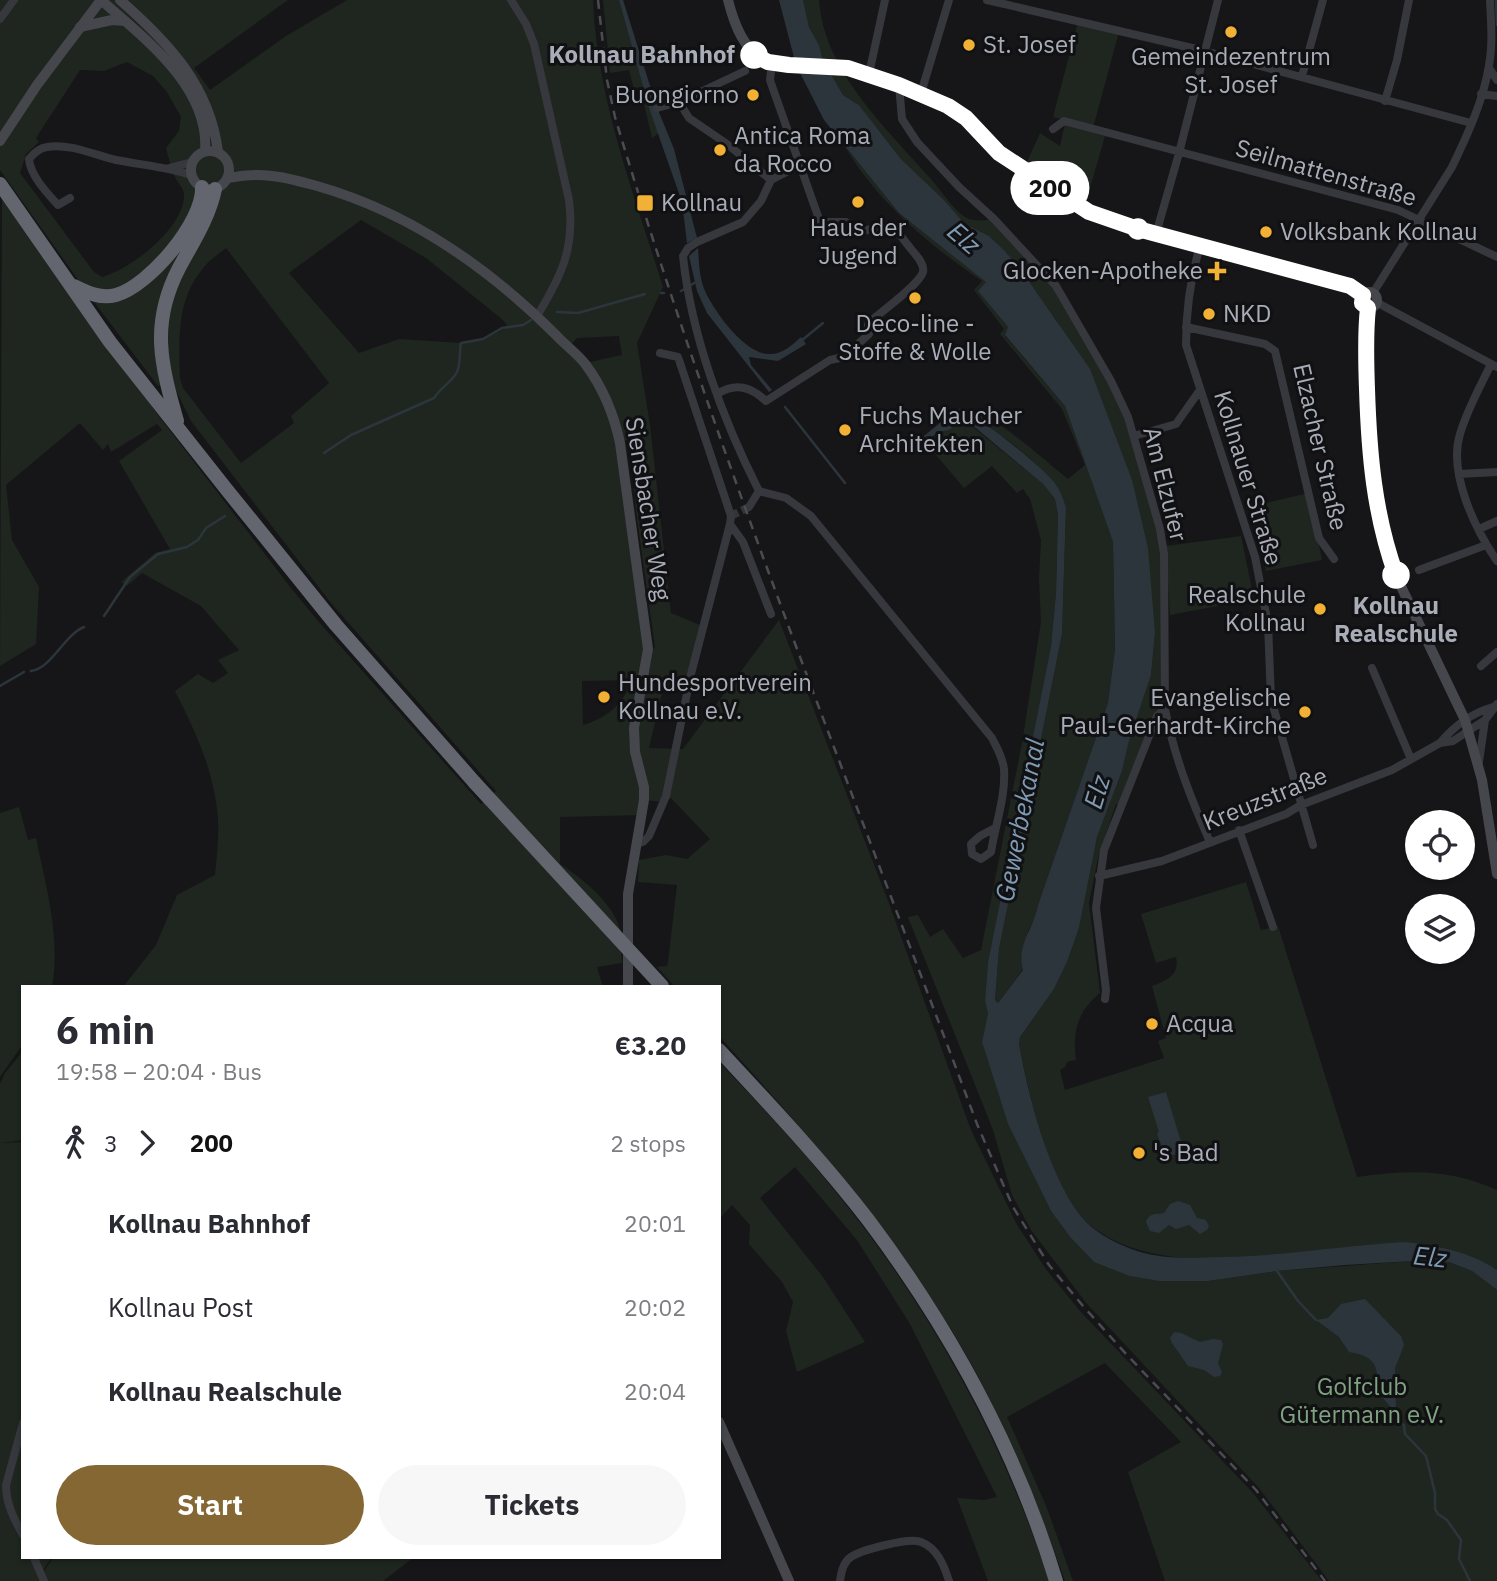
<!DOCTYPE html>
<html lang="en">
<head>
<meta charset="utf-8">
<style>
  :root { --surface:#fff; --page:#f7f7f7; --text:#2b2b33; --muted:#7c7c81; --accent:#856733 }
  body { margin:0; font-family:"IBM Plex Sans",sans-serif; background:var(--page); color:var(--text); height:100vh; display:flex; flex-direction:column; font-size:26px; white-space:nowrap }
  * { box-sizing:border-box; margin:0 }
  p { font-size:23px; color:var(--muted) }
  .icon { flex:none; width:38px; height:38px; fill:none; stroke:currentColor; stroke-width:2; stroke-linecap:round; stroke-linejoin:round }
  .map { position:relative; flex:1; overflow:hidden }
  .sheet { position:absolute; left:21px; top:985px; width:700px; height:574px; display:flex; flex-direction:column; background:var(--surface); border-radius:0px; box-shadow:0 2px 5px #0004 }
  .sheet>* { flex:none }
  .badge { padding:0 14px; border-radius:23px; font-size:24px; line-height:46px }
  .tools { position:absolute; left:1405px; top:810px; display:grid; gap:14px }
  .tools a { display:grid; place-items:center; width:70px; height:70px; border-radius:50%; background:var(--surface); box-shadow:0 2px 5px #0004; font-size:35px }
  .map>.badge { position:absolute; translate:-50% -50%; box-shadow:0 0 0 4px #fff }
  .legs { display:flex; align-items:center; gap:10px; height:77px; padding:0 35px; font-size:23px }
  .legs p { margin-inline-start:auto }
  .summary { display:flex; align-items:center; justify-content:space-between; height:119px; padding:0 35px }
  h1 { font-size:38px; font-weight:800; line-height:52px }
  .action { display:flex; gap:14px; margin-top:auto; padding:14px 35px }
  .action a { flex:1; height:80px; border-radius:42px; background:var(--accent); color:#fff; font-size:28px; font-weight:800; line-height:80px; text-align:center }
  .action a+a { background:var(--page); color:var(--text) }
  ul { padding:0 35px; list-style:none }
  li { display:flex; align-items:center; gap:24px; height:84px; font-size:26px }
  li i { display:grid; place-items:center; width:10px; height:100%; margin:0 9px; background:currentColor }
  li i::after { content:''; width:18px; height:18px; margin:-9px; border:5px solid; border-radius:50%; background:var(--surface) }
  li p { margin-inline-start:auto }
  li:first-child i { background:linear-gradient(#0000 50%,currentColor 0) }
  li:last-child i { background:linear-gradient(currentColor 50%,#0000 0) }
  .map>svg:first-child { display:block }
  .green { fill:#1e261f; fill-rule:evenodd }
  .water { fill:#2c353c }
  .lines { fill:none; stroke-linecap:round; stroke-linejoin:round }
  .stream { stroke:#2c353c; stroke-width:2.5 }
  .street-tunnel { stroke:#333438; stroke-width:8; stroke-dasharray:8 4; stroke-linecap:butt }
  .street { stroke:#37383d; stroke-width:8 }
  .secondary { stroke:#45474d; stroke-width:10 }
  .highway { stroke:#63666e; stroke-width:14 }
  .rail { stroke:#4a4c52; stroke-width:2.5; stroke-dasharray:9 7; stroke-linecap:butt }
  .highway-bridge { stroke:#63666e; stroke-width:14 }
  .line-1-casing { stroke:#fff; stroke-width:16 }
  .line-1 { stroke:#fff; stroke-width:10 }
  .poi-dot { fill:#f2b134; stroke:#111113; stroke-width:2.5 }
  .stop-1-dot { fill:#fff; stroke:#fff; stroke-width:3.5 }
  .labels { text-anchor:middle; stroke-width:6; stroke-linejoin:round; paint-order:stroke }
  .poi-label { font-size:24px; fill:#a8adb8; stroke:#111113; text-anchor:start }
  .stop-label { font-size:24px; font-weight:bold; fill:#a8adb8; stroke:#111113; text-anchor:end }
  .street-label { font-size:24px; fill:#a8adb8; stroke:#111113 }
  .park-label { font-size:24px; fill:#7fa381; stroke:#111113 }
  .water-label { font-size:26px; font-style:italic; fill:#7f9bb3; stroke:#111113 }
</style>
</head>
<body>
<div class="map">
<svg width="1497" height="1581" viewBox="0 0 1497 1581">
  <rect width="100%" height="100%" fill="#161618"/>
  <path class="green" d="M0,0H288L194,68L210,90L286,36L347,0H593C597,100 634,193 663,287L637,343L650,425L671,613L705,627L687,693L663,689L649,748L683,749L779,620L887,898L971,1130L1016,1223L1045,1268L1080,1311L1253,1493L1322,1581H1165L1128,1472L1181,1442L1105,1363L1007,1417L1047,1508L1073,1581H1065C1035,1495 1000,1409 952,1331C885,1223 804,1129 719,1036V987H675L657,967L667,966L668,962L677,885L638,882L639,860L666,855L687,859L710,839L671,798L664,802L644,800L641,815L560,817V864C582,878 613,903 620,929C622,940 621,952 622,963L597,967L603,987H123L156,945L177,895L215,875C217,853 220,831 217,809C212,766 194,729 175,691L198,674L213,683L228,673L218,660L239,650L201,606L142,573L127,586L121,582L155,553L170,549L119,461L162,430L157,424L111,452L108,444L103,450L80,423L6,485L12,540L39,587L36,644L0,666L2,199L161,419L291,588L318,621L481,804L496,791L331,603L191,421L172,382L158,386L91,298L0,170ZM127,62L153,76L167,92L181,117L179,131L166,148C169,159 171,170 176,179C180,186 185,189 184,198C181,230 131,269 102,277L94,272L20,173L26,154L39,142L36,138L80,70L104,71ZM361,220L426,258L503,320L508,327L483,339L461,343L399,339L359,353L289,273ZM226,248L329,383L291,416L294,423L241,463L183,388L180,379C179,343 176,302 201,271C207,262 217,255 226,248ZM619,336L622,355L585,363L569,347L577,338ZM630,438L636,511L655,647L648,656L646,629L620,443ZM632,680C623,704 609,717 583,725L582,681Z
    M603,0H619L649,108L659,133L652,138L642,95L635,93L629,70L610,73Z
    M803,0H819C824,71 886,128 931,179C940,189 955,212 967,218C975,222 985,220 994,219L1056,286L1121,400L1160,529L1165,709L1157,716L1119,806L1116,804L1098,858L1089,903L1100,993C1078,1011 1072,1031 1076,1060L1067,1062L1065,1067L1060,1070L1065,1090L1164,1058L1158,1041L1166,1038L1152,986C1167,980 1180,975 1176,957L1156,963L1141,914L1246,882L1261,930L1278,926L1357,1177C1408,1170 1449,1168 1497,1190V1270C1453,1240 1399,1241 1348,1247C1267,1256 1146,1280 1082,1218C1051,1188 1027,1086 1019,1044L1020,1037L1054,989L1067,962L1079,928L1097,837L1122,771L1129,741L1151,675L1155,633L1057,321L1005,251L989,236L965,224L944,200L901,159L859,105L843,95L823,60L819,45L809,27Z
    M1078,22L1119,32L1093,128L1053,117Z
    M1065,124L1105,136L1086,202L1026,164L1040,133L1060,146Z
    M844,145L899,213L987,282L978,291L1008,327L1005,336L1065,406L1113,542L1115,649L1108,703L1038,905L1036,916L1028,931L1023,969L998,1003L995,1000L999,949L1062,634L1066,507C1053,468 1004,438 971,414L957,409C982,401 1047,463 1068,479L1085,465L1062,409L1000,334L1004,329L974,290L982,281C928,244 877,202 844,145Z
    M963,419L1043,484L1055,499L1058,515L1056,593L1051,646L988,962L985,1001L988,1013L982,1042L1008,1124L1051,1211L1070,1237L1094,1262L1208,1281L1277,1271L1412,1261L1449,1262L1472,1271L1497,1290V1581H1329L1259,1488L1087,1304L1031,1230L1012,1195L993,1130L908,917L918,915L930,937L943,929L963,958L981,950L1022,743L1041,622L1039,579L1041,540L1030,499L1023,489L1017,493L992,466L964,488L926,443C938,433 950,427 963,419Z
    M1309,493L1322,560L1266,571L1249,507Z
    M1241,536L1254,599L1170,615L1166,546Z
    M19,807L28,840L36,838C46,887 61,937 52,987H23V1044L0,1077V813Z
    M23,1051V1140L0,1143L23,1142V1410L17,1437H23V1558H51L41,1574L43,1581H0V1084L5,1073Z
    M719,1062C755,1100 793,1139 826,1180C925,1299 1001,1434 1049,1581H988L957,1498L984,1500L997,1497L910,1324L857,1240L795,1167L760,1198L823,1277L865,1342L797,1372L786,1331L793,1302L782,1282L749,1244L750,1225L732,1205L719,1219Z
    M53,1558H413L383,1581H45L42,1574Z"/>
  <path class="water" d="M619,0H623L656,105L674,149L697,238L687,243L682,202L649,108Z
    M779,0H803L809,27L819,45L823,60L843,95L859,105L901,159L944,200L965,224L989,236L1005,251L1023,273L1090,369L1132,480L1148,548L1155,633L1151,675L1129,741L1122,771L1097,837L1079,928L1067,962L1054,989L1020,1037L1019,1044C1028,1094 1048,1173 1079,1214C1095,1235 1127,1250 1153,1255C1176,1259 1199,1258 1222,1257C1283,1256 1342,1246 1403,1242C1436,1245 1469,1251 1497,1270V1290L1472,1271L1449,1262L1412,1261L1345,1265L1277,1271L1208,1281H1160L1130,1276L1094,1262L1070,1237L1051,1211L1008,1124L982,1042L988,1013L985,1001L988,962L1051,646L1056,593L1058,515L1055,499L1043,484L965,419L961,420L949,430L938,432L912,454L908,449L957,409C978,414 1040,465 1054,482C1060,490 1063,498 1066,507L1062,634L999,949L995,1000L998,1003L1023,970C1016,944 1034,929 1038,905L1108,703L1115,649L1113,542L1065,406L1005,335L1008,327L978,291L986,282L899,213L824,120L796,65Z
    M698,248C699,262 699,277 705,291C714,311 744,353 768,354C782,355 792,345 801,337L806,344L778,361L749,357L751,365L772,390L769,392L707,313L697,291L689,256Z
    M1166,1092L1184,1152L1166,1157L1157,1134L1159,1132L1148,1097Z
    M1178,1201L1190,1205L1197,1218L1206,1220L1209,1226L1207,1230L1200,1234L1189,1225L1176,1229L1169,1225L1159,1233L1150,1231L1146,1222C1150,1212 1156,1215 1164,1213L1170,1204Z
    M1365,1299L1394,1329L1401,1336L1404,1345L1395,1368L1396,1412C1388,1405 1380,1396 1377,1385C1375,1375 1378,1383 1377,1374C1376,1358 1362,1354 1349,1352L1339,1337L1316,1320L1328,1318L1341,1304Z
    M1174,1332L1181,1333L1200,1342L1213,1339L1221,1340L1223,1344L1218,1363L1222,1372L1220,1376L1214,1377L1204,1370L1188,1366L1172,1343L1170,1338Z"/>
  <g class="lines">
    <path class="stream" d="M1496,0L1497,25
      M681,291L696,282
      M661,293H664
      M557,312L578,313L645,294
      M801,341L823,323
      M785,407L845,483
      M324,453L351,435L434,398C441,387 452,382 457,372C461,363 459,353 461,343L483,339L502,328L523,325L531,320
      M104,616L130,577L158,554L187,547L198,540L206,528L225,516
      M31,671C52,668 64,635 84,627
      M0,686L24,672
      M1277,1271L1298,1301L1316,1320
      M1396,1412V1420L1404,1425L1405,1434L1426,1456L1435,1493V1509L1438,1514L1447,1520L1461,1540L1459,1559L1470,1581"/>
    <path class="street-tunnel" d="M731,516L749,507"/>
    <path class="street" d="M511,0L526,24L534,44L569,200C575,248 562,275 537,316
      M987,0L1205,51L1471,123
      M0,19L14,0
      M1489,68L1497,80
      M869,74L885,0
      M1302,76L1323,0
      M899,85L902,119L917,142L959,187L994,219L1056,286L1111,381L1128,417L1160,529L1164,554L1165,709C1174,756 1191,799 1210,842
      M921,93L949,0
      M1481,94L1497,96
      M1385,101L1397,60L1409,0
      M679,102L689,118L727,144L771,180
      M657,108L679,102L745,71
      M1053,129L1064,121L1398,210L1497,257
      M169,168L192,162
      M70,198L58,205C47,193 30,175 29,159C34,153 39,148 47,147C69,143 95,155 116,160C142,165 167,167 191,175
      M1156,234L1179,153L1218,0
      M1200,246C1190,279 1186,311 1186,345L1255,557L1268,624L1271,699L1313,845
      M1373,293L1452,167C1467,136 1484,99 1489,65C1493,44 1491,22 1490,0
      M1376,302L1497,367
      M1186,327L1265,344L1275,351L1319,538L1334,559
      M1491,364C1480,387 1467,410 1460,434C1448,473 1475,529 1497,561
      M717,394C736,382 751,387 766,401L830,360L844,357L869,334L868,325L871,321C882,311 919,285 923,272C925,264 916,255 911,249C904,240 898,231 889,225L858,232L846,222H821L819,219L772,86L770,80L772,63
      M1134,436L1176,424L1200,390
      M1459,474L1497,472
      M759,491L786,498L811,516L992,738C997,748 1003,758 1004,769C1006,796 995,826 991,852L981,859L972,854L971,844L980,836L995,828
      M759,491C723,420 691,335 683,256L688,248L697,242L743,222L761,201L771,180L800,165
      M749,507L759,491
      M730,524L743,542L771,614
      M1479,529L1497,521
      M1419,570L1486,545
      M1481,666L1497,652
      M1372,668L1411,759
      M1440,743C1454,726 1472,713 1493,707
      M1479,762L1485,720L1497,704
      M1239,830L1273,927
      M636,844L643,842L649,836L666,796L691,674L730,524L731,516L678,357L660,353
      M1099,876L1162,861L1286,814L1301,805L1392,770L1440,743L1453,741L1485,720
      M1105,999L1106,990L1096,908L1104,850L1157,716L1165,709
      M23,1423L6,1485C6,1504 14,1519 23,1535
      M34,1558L44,1581
      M840,1581C841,1573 844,1561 851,1557C861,1550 910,1537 921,1542C937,1548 944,1565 949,1581"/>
    <path class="secondary" d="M120,0C168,42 210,86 218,152
      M728,0C748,79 778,61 845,68C868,70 893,82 915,91C937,99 958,109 974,126C983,135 989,146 999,154C1031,180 1079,210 1118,223L1350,286L1363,295
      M80,27L112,20L125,21
      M0,141L37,85L101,0C144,38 210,87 205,151
      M191 170a19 19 0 1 1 38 0a19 19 0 1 1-38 0Z
      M228,178C236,177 245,175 254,175C275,174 298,181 317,186C409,212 489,268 556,335C565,345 578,354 586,365C603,388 614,415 620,443L648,649L634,728L635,752L644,787V800L628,894V987
      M1361 300a8 8 0 1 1 16 0a8 8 0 1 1-16 0Z
      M1368,308L1366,346L1369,450L1377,511L1397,578L1465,720L1482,780L1497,874
      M719,1422L789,1581"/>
    <path class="highway" d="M0,184L110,342L227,490L336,625L475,783
      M74,286C88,293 101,299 116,295C149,286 204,221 202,187
      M177,421C161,364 150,324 179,268C193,242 209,218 215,189
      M719,1050C770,1105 823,1161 869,1221C950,1329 1017,1452 1056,1581"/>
    <path class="rail" d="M598,0L607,80L615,117C717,459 852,789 977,1124L1013,1207L1049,1265L1083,1306L1126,1354L1256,1490L1325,1581"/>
    <path class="highway-bridge" d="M475,783L662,986"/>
  </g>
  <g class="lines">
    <defs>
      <path id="line-1" d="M754,55L768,62L789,65L848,68L899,85L948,106L966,118L999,153L1089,212L1138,229L1350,286L1363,295L1362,303L1368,308C1365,334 1366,362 1367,389C1369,453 1374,514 1396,575"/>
    </defs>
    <use href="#line-1" class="line-1-casing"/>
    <use href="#line-1" class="line-1"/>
  </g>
  <g class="poi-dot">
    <circle cx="1231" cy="32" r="7"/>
    <circle cx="969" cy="45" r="7"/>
    <circle cx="753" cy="95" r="7"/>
    <circle cx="720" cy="150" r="7"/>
    <circle cx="858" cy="202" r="7"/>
    <rect x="636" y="194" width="18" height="18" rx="3.5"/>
    <circle cx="1266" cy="232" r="7"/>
    <path d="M1213.5 260.5h7v7h7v7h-7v7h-7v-7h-7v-7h7z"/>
    <circle cx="915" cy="298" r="7"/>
    <circle cx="1209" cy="314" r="7"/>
    <circle cx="845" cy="430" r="7"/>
    <circle cx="1320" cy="609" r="7"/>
    <circle cx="604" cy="697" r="7"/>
    <circle cx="1305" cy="712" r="7"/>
    <circle cx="1152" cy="1024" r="7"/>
    <circle cx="1139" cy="1153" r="7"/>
  </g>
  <g class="stop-1-dot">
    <circle cx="754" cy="55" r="12"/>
    <circle cx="1138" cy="229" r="9"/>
    <circle cx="1396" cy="575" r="12"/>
  </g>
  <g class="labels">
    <g class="poi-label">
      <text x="983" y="53">St. Josef</text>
      <text x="1231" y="65" text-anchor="middle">Gemeindezentrum<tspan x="1231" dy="28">St. Josef</tspan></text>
      <text x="739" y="103" text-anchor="end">Buongiorno</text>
      <text x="734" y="144">Antica Roma<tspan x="734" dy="28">da Rocco</tspan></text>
      <text x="661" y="211">Kollnau</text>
      <text x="858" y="236" text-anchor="middle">Haus der<tspan x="858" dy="28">Jugend</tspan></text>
      <text x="1280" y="240">Volksbank Kollnau</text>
      <text x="1203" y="279" text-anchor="end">Glocken-Apotheke</text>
      <text x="1223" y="322">NKD</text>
      <text x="915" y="332" text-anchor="middle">Deco-line -<tspan x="915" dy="28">Stoffe &amp; Wolle</tspan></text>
      <text x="859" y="424">Fuchs Maucher<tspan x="859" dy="28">Architekten</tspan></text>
      <text x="1306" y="603" text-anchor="end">Realschule<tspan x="1306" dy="28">Kollnau</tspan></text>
      <text x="618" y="691">Hundesportverein<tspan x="618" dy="28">Kollnau e.V.</tspan></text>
      <text x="1291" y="706" text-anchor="end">Evangelische<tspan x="1291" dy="28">Paul-Gerhardt-Kirche</tspan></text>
      <text x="1166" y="1032">Acqua</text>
      <text x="1153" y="1161">'s Bad</text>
    </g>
    <g class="stop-label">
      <text x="735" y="63">Kollnau Bahnhof</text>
      <text x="1396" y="614" text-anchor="middle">Kollnau<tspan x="1396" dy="28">Realschule</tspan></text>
    </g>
    <g class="street-label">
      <text transform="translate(1326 173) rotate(16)" y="8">Seilmattenstraße</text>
      <text transform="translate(1320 447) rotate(77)" y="8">Elzacher Straße</text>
      <text transform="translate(1248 478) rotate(73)" y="8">Kollnauer Straße</text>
      <text transform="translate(1165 484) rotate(76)" y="8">Am Elzufer</text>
      <text transform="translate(648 509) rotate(81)" y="8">Siensbacher Weg</text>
      <text transform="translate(1265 799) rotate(-22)" y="8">Kreuzstraße</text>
    </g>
    <g class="park-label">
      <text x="1362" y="1395">Golfclub<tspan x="1362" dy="28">Gütermann e.V.</tspan></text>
    </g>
    <g class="water-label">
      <text transform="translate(964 238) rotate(41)" y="9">Elz</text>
      <text transform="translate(1097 792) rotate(-73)" y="9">Elz</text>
      <text transform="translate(1020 820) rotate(-79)" y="9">Gewerbekanal</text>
      <text transform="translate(1430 1257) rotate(6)" y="9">Elz</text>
    </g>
  </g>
</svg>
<div class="tools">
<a><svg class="icon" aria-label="locate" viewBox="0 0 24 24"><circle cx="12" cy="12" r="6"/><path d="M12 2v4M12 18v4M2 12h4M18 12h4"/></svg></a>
<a><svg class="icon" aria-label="layers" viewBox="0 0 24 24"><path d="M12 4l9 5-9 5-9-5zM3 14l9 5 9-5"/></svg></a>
</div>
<b class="badge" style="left:1050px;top:188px;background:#fff;color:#111">200</b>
<section class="sheet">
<div class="summary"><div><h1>6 min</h1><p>19:58 – 20:04 · Bus</p></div><b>€3.20</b></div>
<div class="legs"><svg class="icon" aria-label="walk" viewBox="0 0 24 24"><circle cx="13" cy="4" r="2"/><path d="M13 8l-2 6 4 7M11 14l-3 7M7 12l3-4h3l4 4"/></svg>3<svg class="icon" aria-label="forward" viewBox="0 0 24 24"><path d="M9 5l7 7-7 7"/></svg><b class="badge" style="background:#fff;color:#111">200</b><p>2 stops</p></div>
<ul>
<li><i style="color:#fff"></i><b>Kollnau Bahnhof</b><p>20:01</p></li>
<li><i style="color:#fff"></i><span>Kollnau Post</span><p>20:02</p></li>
<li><i style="color:#fff"></i><b>Kollnau Realschule</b><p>20:04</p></li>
</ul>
<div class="action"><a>Start</a><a>Tickets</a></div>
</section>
</div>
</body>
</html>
